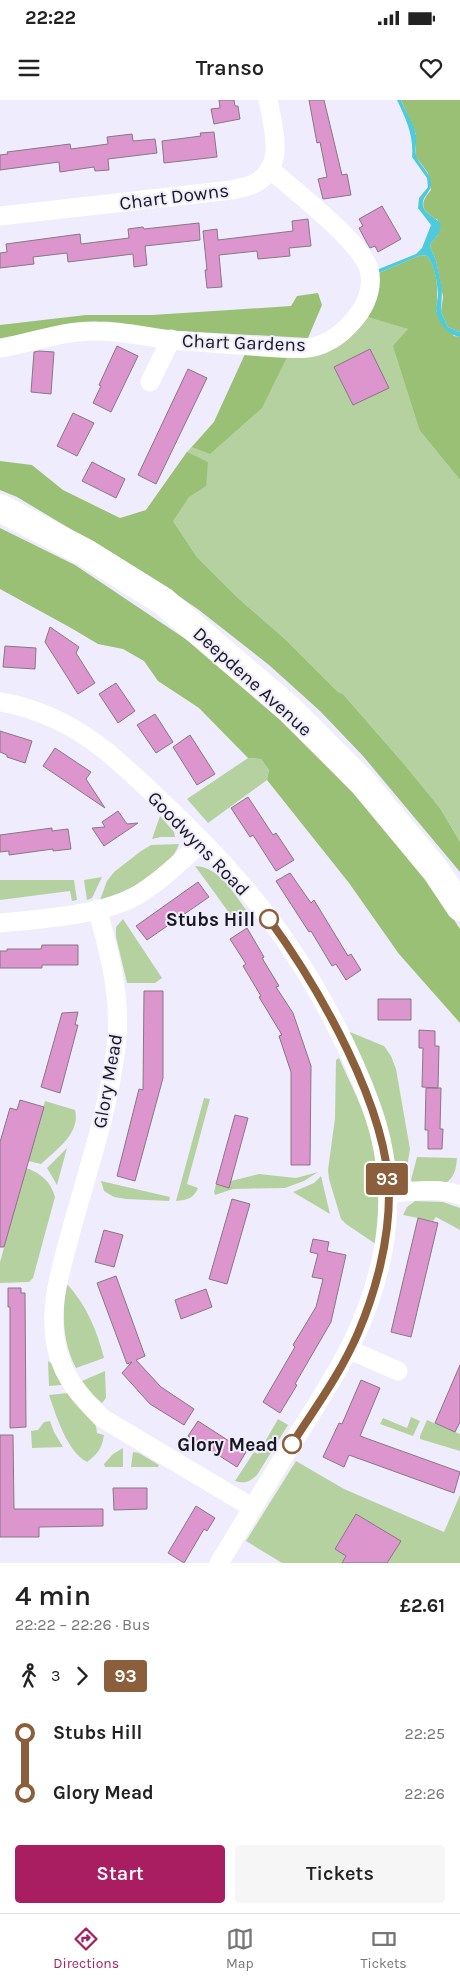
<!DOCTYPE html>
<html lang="en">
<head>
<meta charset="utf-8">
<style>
  :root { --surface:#fff; --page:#f6f6f6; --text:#222; --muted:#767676; --line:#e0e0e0; --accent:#a91e60 }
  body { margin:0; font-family:Karla,sans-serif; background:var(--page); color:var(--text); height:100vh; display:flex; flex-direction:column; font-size:19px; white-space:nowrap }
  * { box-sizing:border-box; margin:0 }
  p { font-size:16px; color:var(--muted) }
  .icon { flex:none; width:28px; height:28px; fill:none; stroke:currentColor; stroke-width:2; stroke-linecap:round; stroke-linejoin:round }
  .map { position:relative; height:1463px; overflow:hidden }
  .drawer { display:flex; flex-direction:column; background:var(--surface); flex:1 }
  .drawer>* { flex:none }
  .badge { padding:0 10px; border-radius:4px; font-size:18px; line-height:32px }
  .map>.badge { position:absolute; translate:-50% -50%; box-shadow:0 0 0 2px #fff }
  .legs { display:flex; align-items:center; gap:8px; height:55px; padding:0 15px; font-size:16px }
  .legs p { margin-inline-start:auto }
  .head { display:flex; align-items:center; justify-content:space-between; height:85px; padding:0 15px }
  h1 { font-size:28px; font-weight:600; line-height:38px }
  .cta { display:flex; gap:10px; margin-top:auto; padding:10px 15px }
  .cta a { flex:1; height:58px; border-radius:5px; background:var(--accent); color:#fff; font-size:20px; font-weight:600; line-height:58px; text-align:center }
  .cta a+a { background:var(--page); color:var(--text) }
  ul { padding:0 15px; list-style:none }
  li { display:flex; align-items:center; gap:18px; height:60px; font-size:19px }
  li i { display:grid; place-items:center; width:8px; height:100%; margin:0 6px; background:currentColor }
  li i::after { content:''; width:12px; height:12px; margin:-6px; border:4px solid; border-radius:50%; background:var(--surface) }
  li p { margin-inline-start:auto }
  li:first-child i { background:linear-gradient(#0000 50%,currentColor 0) }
  li:last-child i { background:linear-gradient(currentColor 50%,#0000 0) }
  .status { display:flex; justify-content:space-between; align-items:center; height:35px; padding:0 25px; background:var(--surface); direction:ltr }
  .status svg { height:14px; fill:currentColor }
  header { display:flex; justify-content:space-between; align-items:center; height:65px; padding:0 15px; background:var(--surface); font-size:22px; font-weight:600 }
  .tab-bar { display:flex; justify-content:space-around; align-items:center; height:70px; border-top:1px solid var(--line); background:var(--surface); font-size:14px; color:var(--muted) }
  .tab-bar a { display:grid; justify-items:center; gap:2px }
  .tab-bar .selected { color:var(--accent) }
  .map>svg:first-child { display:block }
  .green { fill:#b6d1a0 }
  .forest { fill:#99c075 }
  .water { fill:#4dcadb }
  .building { fill:#dd96cd; stroke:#877783 }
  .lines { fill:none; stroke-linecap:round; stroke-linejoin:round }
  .street { stroke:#fff; stroke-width:19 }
  .highway { stroke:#fff; stroke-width:28 }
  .line-1-casing { stroke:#fff; stroke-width:11 }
  .line-1 { stroke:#8b5e3c; stroke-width:8 }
  .stop-1-dot { fill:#fff; stroke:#8b5e3c; stroke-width:2.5 }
  .labels { text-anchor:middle; stroke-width:4; stroke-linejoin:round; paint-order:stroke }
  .street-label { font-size:19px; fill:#18171e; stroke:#efedfd }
  .stop-label { font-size:19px; font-weight:bold; fill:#18171e; stroke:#efedfd; text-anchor:end }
</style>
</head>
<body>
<div class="status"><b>22:22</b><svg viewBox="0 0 49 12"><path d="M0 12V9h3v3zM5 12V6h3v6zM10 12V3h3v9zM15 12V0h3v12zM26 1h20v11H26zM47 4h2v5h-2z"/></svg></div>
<header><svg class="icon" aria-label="menu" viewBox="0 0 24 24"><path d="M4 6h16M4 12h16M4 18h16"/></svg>Transo<svg class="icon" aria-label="heart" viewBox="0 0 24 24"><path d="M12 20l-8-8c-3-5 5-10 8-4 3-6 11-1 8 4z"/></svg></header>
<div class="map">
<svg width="460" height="1463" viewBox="0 0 460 1463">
  <rect width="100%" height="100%" fill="#efedfd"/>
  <path class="green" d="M367,217L409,229L420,331L460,380V742L440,708L404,664L343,594L338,592L285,539L238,498L197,457L173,421L146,410L187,352L214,322L246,252L313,255C340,251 352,237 367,217Z
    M248,658L261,659L269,670L267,680L208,723L187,699Z
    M160,716L174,732L175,737H161L152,739Z
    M179,744C170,772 125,793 100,800L107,781L114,772L141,751L151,745Z
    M195,766C221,767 235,796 250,815L238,825Z
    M102,777L92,798L87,800L84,780Z
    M0,780H74L77,800L72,801L70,791L0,800Z
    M123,819L162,878L155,883H127L116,837V827Z
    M350,932L384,946L391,956L396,969L410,1049L405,1079C386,1058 386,1022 377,996C370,974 358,954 348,933Z
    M339,958C351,985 366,1013 372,1041C381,1075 380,1111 377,1145L346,1124L341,1119L329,1079L328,1070L335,1018L336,960Z
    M204,998L210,999L187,1084L198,1088C194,1098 188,1100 176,1101Z
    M45,1001L75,1010C81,1033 56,1050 41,1064L28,1061Z
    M67,1048L57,1085L47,1068Z
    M417,1057L457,1058C456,1069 455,1076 446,1083H413L411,1080Z
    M26,1068C41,1073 51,1082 55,1097L33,1178L29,1182L0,1183V1162Z
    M318,1072L304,1081L285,1088L233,1089L215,1095L214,1092L216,1084L229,1088L231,1081L259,1074L296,1078Z
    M321,1076L330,1114L293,1092L314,1083Z
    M101,1081L170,1097L169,1101L126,1099L114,1097L104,1091Z
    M415,1101L443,1102L460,1108V1130L436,1117L433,1121L403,1115L407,1107Z
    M66,1183C86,1204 97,1230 104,1258L76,1268C62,1242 62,1212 66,1183Z
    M48,1261L52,1264L62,1285L49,1286Z
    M105,1271L106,1298L102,1303L91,1294L82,1281Z
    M68,1293L96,1326L97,1333L104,1335C102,1348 98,1354 87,1362C67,1352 56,1315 49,1295Z
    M411,1317L420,1321L413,1336L380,1324L383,1318L407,1328Z
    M278,1319L288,1325L257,1375C250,1382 245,1384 235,1381L254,1352L258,1354Z
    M427,1320L460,1334V1351L420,1339V1336Z
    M50,1321L54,1332L63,1347L32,1348L31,1331L38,1330L44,1322Z
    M123,1348V1367H105L104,1364L113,1354Z
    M133,1352L139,1353L159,1365L158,1367H131Z
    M296,1361L344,1389L444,1432L460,1395V1463H387L400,1441L356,1414L335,1449L346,1456L342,1463H282L246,1441Z"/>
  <path class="forest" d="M401,0H460V232L448,227L441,212L443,197L436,160L430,147L431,143L438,135V120C422,111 418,105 431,90L428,73L416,57V34Z
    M421,155L427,156C439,170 438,195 436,211L454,236L460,237V380L420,331L393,246L408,229L367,217L374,175Z
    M318,193L322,205L308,238L86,226L0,240V225L86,215H152L291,206L297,196Z
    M246,252L288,255L262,308L210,354L192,347L214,322Z
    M187,352L208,362L206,386L189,397L173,421L197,457L238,498L285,539L338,592L343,594L404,664L440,708L460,742V772L363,656L320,611L269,565L199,510L154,479L17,397L0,390V361L32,365L63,390L120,418L146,410Z
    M0,428L75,465L205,552L259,598L368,707L435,791L460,829V923L399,854L349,783L267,680L269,670L261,659L248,658L199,608L158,581L144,561L123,549L98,544L71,528L0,489Z"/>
  <path class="water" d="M397,0H401C405,11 414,24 416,35C417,43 414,52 417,58C421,66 429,72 431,81C433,92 421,96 423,106C425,115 436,117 441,124L438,135L431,143L430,147L436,160L442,189L441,212L448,227L460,232V237C448,235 437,222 436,209C436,204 438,199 438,194C437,182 435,165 427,156L421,155L374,175V171L416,154L422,148L431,125L418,108L419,98L428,87L427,78L412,57C414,36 406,19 397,0Z"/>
  <path class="building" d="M219,0H234L235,6H238L240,19L214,24L211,9L220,8Z
    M309,0H324L342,75L347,74L351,95L323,99L318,79L327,77L320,42L317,43Z
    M214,32L217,57L164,63L162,41L201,36L200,33Z
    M132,34L133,41L155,39L157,53L108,59L109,70L95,71L94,67L60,72L59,62L0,70V55L8,54L7,52L70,44L71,49L108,44L107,37Z
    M382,106L401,139L378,152L375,146L370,148L367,143L359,128L363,126L359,119Z
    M308,119L311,146L289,148L290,156L258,159L257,151L219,155L222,187L207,188L205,170H207L203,131L217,129L218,140L293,131L292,121Z
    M199,123L200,140L145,146L147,165L134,167L133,154L68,162L67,153L33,157L34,164L0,168V153L7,152L6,144L80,134L81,144L129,138L128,129L143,127L144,129Z
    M117,246L138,256L111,312L93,303L101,286L99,285Z
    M370,249L389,288L353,305L334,267Z
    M39,251L54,252L51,294L31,292L34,252Z
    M188,269L207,278L156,384L138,375Z
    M73,313L94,323L77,356L57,346Z
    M92,362L125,379L116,398L82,381Z
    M50,527L79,547L76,553L95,583L78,594L45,542Z
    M5,546L36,548L35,569L3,567Z
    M116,583L135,611L118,623L99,594Z
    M155,614L173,642L156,653L137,625Z
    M0,631L32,641L25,663L7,657V655L0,652Z
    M190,635L215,674L197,685L173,647Z
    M55,648L91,672L86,679L105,708L43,666Z
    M248,697L273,735L276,733L294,760L276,771L253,735L250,737L231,708Z
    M118,711L127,724L138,723L104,746L92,728L105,727L102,722Z
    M52,728V731L68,729L71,749L53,751V749L9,755V751L0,752V735Z
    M290,773L311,803L314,800L348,856L351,854L361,870L346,880L336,864L332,866L311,831L309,832L276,781Z
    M198,782L209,797L147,840L136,826Z
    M247,828L264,857L262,858L279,886L276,887L293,913L311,966L310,1065H291V972L279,936L282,935L259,897L261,896L243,866L246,864L230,839Z
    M42,845H78V865H42V868H0V851H7V849H41Z
    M144,891H163V978L135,1081L117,1076L139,989L143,990Z
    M378,899H411V920H378Z
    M78,912L75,925H78L60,993L41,987L62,913Z
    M419,930L435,931V946H439L438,988L422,987L423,948H419Z
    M426,988H441L440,1029H443L442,1049H428V1030H425Z
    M20,1000L44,1007L4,1147H0V1042L10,1008L17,1010Z
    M235,1015L248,1018L229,1088L216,1084Z
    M232,1099L250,1104L227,1184L209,1179Z
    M418,1118L438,1123L411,1237L391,1232Z
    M104,1130L123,1135L114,1167L95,1162Z
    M313,1139L329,1142L327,1151L346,1155L331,1222L295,1284L297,1285L280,1313L263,1302L295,1247L293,1245L316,1207L323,1179L312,1177L318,1154L310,1152Z
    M116,1176L145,1256L136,1260L161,1287L194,1309L184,1325L150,1304L122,1273L132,1262L127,1264L97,1183Z
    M8,1188H21V1193H25L26,1327L10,1328V1207H8Z
    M206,1189L212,1207L181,1219L175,1200Z
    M460,1265V1322L455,1332L435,1323Z
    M361,1280L380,1288L360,1336L460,1372L454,1393L349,1355L344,1367L323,1357L339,1323L342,1324Z
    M198,1321L246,1352L237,1367L188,1336Z
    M0,1335H13L14,1409H103V1426L39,1427V1437H0Z
    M113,1388H147V1409L114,1410Z
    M196,1406L215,1418L207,1431L204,1429L184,1463L168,1453Z
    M356,1414L401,1441L387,1463H342L346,1456L335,1449Z"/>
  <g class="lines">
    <path class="street" d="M0,116L231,90C239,88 250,87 257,82C286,65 273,27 268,0
      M0,248C32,243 64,230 97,231C123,231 147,237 172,240C198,242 225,244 251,246C270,247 290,250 308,248C330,245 348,229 360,212C368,200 373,184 369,169C361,142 294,90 271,70
      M150,282L171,239
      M0,602C21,605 42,613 61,622C98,640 128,670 158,698C208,745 258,797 295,855C324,899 352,954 370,1003C388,1051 392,1102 383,1151C368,1229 333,1279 292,1344C267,1383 244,1423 219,1463
      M97,809C110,853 122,902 116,947C109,1007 89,1066 73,1124C62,1166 46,1209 58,1253C65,1280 83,1299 102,1318L253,1408
      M0,823C42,819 110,815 144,791C165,777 184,759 202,741
      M389,1093C412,1092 437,1087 460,1095
      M350,1250L398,1271"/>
    <path class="highway" d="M0,408L86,453L163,501L289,609L363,683L436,771L460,807"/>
  </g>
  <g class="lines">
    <defs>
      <path id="line-1" d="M269,819C319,888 388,1007 389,1094C389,1141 376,1191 358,1233C341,1273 315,1308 292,1344"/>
    </defs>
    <use href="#line-1" class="line-1-casing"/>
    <use href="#line-1" class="line-1"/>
  </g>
  <g class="stop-1-dot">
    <circle cx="269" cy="819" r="9"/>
    <circle cx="292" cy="1344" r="9"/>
  </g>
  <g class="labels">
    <g class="street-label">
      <text transform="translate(174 96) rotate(-7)" y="7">Chart Downs</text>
      <text transform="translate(244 242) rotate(2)" y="7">Chart Gardens</text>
      <text transform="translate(253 581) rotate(42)" y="7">Deepdene Avenue</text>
      <text transform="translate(199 743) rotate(46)" y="7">Goodwyns Road</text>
      <text transform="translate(107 981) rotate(-80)" y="7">Glory Mead</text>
    </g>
    <g class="stop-label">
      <text x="255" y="826">Stubs Hill</text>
      <text x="278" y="1351">Glory Mead</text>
    </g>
  </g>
</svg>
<b class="badge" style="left:387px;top:1079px;background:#8b5e3c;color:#fff">93</b>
</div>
<section class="drawer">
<div class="head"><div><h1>4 min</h1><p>22:22 – 22:26 · Bus</p></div><b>£2.61</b></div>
<div class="legs"><svg class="icon" aria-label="walk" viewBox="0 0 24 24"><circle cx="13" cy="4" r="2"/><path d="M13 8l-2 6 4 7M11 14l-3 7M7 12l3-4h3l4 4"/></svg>3<svg class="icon" aria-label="forward" viewBox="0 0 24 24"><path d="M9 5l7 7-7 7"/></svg><b class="badge" style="background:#8b5e3c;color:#fff">93</b></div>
<ul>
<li><i style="color:#8b5e3c"></i><b>Stubs Hill</b><p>22:25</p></li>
<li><i style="color:#8b5e3c"></i><b>Glory Mead</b><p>22:26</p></li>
</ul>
<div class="cta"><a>Start</a><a>Tickets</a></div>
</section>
<nav class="tab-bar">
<a class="selected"><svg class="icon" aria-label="directions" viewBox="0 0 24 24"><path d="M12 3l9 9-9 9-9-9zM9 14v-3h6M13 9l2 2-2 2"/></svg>Directions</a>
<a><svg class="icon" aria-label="map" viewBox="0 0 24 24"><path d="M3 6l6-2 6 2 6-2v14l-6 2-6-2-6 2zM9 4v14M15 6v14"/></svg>Map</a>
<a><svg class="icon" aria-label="tickets" viewBox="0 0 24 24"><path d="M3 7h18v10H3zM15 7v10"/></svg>Tickets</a>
</nav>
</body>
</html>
